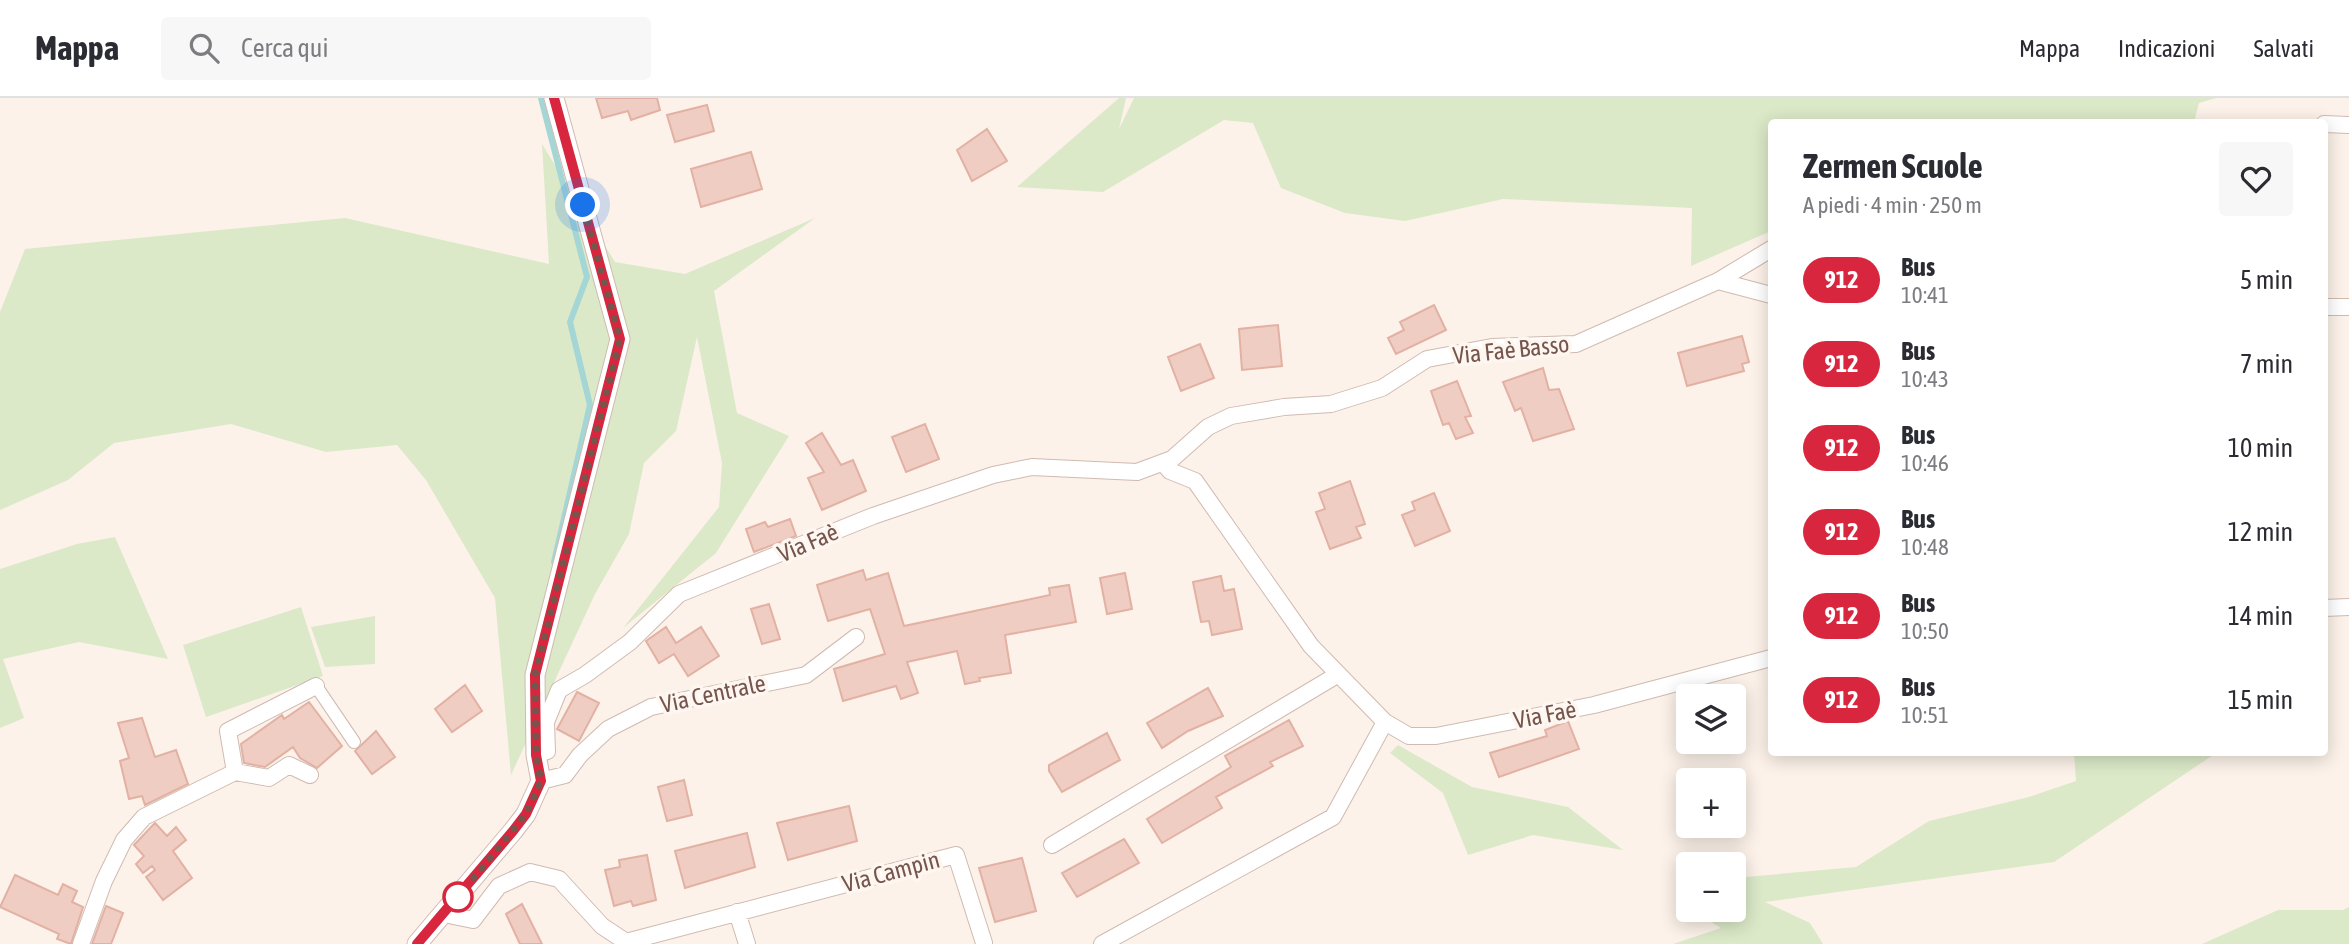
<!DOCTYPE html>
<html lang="it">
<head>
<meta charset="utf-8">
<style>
  :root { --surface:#fff; --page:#f7f7f7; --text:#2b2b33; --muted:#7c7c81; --line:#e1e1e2 }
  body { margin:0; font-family:"Asap Condensed",sans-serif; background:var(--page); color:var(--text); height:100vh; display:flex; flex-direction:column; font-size:26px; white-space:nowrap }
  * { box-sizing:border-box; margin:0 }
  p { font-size:23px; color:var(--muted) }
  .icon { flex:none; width:38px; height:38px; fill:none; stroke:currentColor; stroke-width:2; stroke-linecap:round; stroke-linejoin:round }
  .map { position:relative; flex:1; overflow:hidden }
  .sheet { position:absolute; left:1768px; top:21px; width:560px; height:637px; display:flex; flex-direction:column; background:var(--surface); border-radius:7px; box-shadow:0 4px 18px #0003 }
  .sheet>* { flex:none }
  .badge { padding:0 14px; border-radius:23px; font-size:24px; line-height:46px }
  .tools { position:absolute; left:1676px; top:586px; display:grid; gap:14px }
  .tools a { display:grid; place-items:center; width:70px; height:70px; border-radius:7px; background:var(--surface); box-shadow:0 4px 18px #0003; font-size:35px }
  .you { position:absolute; width:35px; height:35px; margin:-18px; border:5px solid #fff; border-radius:50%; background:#1a73e8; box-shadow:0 0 0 10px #1a73e833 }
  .map>.badge { position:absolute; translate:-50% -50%; box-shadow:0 0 0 4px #fff }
  .round { display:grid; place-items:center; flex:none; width:74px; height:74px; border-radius:7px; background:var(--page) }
  .overview { display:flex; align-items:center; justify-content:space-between; height:119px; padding:0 35px }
  h1 { font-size:33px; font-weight:700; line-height:52px }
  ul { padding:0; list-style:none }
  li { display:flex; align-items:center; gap:21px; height:84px; padding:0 35px }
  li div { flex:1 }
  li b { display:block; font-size:26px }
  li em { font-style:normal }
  li .badge { min-width:77px; font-weight:700; text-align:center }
  header { display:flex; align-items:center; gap:42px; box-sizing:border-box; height:98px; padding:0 35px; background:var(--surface); border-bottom:2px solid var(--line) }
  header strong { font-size:33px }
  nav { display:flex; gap:38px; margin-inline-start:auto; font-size:24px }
  .search { width:490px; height:63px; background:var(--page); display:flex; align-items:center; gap:18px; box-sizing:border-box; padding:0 24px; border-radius:7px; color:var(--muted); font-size:26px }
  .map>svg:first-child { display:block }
  .green { fill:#dbe9c8 }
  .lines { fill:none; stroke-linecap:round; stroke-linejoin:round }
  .stream { stroke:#a5d6d6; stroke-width:6 }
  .building { fill:#f0cdc2; stroke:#e2b1a3; stroke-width:2 }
  .pedestrian-casing { stroke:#d0bab1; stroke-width:14 }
  .minor-casing { stroke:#d0bab1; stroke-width:18 }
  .tertiary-casing { stroke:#d0bab1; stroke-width:21 }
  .pedestrian { stroke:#fff; stroke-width:12 }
  .minor { stroke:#fff; stroke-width:16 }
  .tertiary { stroke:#fff; stroke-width:19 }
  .line-casing { stroke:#fff; stroke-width:16 }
  .line { stroke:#d7263d; stroke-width:10 }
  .walk { stroke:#76554d; stroke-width:7; stroke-dasharray:0 12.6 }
  .stop-dot { fill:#fff; stroke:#d7263d; stroke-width:3.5 }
  .labels { text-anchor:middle; stroke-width:7; stroke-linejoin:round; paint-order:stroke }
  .street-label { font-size:24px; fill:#76554d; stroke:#fef6f0 }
</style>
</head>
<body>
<header>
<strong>Mappa</strong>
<div class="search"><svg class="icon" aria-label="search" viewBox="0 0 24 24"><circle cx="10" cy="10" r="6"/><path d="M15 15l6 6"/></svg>Cerca qui</div>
<nav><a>Mappa</a><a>Indicazioni</a><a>Salvati</a></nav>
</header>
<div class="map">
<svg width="2349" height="846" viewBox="0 0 2349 846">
  <rect width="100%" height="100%" fill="#fcf2e9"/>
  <path class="green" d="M1119,0H1126L1119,31L1134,0H2216L2199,5L2194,24H1771V133L1691,168L1692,110L1503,101L1405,123L1345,115L1281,90L1253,25L1224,22L1103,94L1017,89Z
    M542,46L615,164L685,176L815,120L714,193L737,315L789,338L716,455L623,530L719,409L722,365L697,239L676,333L644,365L629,436L595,496L511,677L495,500L426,382L397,347L326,354L231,326L114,345L68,382L0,412V214L25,151L345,120L549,166Z
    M115,439L168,561L79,544L3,561L24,620L0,630V471L77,446Z
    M301,509L323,578L206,619L183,547Z
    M375,518V566L325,569L311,529Z
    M1398,647L1472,689L1568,709L1623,752L1533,737L1468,757L1443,695L1390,655Z
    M2074,655H2216L2054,764L1765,804L1810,825L1823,846H1673L1721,830L1692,812H1734V799L1746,779L1856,769L1929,723L2029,699L2076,683Z
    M2349,809V846H2202L2278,812H2343Z"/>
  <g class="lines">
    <path class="stream" d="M541,0L587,179L570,224L590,307L554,464"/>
  </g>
  <path class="building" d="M596,0H657L660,12L631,22L628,13L602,20Z
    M707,7L714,33L675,44L667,17Z
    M987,31L1007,63L972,83L957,52Z
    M751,54L762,91L701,109L691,71Z
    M1434,207L1446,232L1396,256L1388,240L1404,232L1400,224Z
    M1278,227L1282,268L1242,272L1239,231Z
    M1742,238L1749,264L1742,266L1744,273L1687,288L1678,255Z
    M1200,246L1214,280L1181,293L1168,259Z
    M1543,270L1549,292L1559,291L1574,331L1533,343L1521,310L1515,313L1503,284Z
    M1457,283L1471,318L1465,319L1473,335L1456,341L1449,325L1443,327L1431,293Z
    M925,326L939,361L906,374L892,339Z
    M822,335L841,367L853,362L866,393L822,412L808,380L824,374L806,345Z
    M1350,383L1365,426L1356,429L1361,440L1330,451L1316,414L1325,411L1319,395Z
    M1434,395L1450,433L1415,448L1402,417L1415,412L1412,404Z
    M790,421L796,438L754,454L746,431L765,424L768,429Z
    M863,472L866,482L888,475L904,528L1050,497L1049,490L1069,487L1076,524L1005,537L1011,575L979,580L980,583L965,586L957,553L907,564L918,595L901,601L896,588L843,603L834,571L885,556L870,511L828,523L817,487Z
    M1125,475L1132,511L1107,516L1100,480Z
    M1221,478L1224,493L1234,491L1242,531L1212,537L1209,523L1201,524L1193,484Z
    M769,506L780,541L762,546L751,511Z
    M666,529L676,545L701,529L719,558L688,578L674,556L659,565L646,543Z
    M465,587L482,613L452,634L435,611Z
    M1208,590L1223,618L1188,633L1162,650L1147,625Z
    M577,594L599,605L579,643L557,631Z
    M309,604L342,648L317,670L300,660L293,649L265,669L244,665L241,646L282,617L284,621Z
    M142,620L155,659L176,652L188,686L145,707L142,698L129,701L120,663L129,660L118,625Z
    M1289,622L1303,648L1270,664L1273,668L1216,699L1222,710L1162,745L1147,721L1231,669L1225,658Z
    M1568,623L1579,651L1499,679L1490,655L1547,638L1545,632Z
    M376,633L395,659L372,676L355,653Z
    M1107,635L1120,662L1062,694L1049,673V667Z
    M684,682L692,717L667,723L658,689Z
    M849,708L857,743L788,762L777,725Z
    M155,725L167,738L176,729L186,742L173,753L192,780L163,802L146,779L155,772L152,768L143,775L136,766L144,758L134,747Z
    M747,735L755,769L685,790L675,753Z
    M1124,741L1139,765L1077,799L1062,775Z
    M647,757L656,802L633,808L631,803L614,808L605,772L620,769L619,762Z
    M1022,760L1036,813L995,824L979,770Z
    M15,777L58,797L63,786L77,793L72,804L83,809L71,846L57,841L59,836L0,809Z
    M522,806L542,846H520L506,816Z
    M106,808L123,815L111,846H92Z"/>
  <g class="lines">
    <defs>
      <path id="pedestrian" d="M316,588L354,644"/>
      <path id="minor" d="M2324,26L2349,27
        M1718,183L1771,197
        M2324,209H2349
        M1163,365L1170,373L1195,383L1311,548L1385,624L1409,638H1436L1594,607L1771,560
        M2324,510L2349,509
        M536,657L547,653L546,624L559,592L585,577L630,544L679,496L873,418L993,377L1032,369L1137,374L1172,361L1208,329L1231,318L1284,309L1331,306L1382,290L1427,261L1492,249L1576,246L1718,183L1771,151
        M235,674L228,633L316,588
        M541,683L565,677L580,657L608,631L651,609L806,577L856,539
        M1052,747L1337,577
        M737,814L747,846
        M444,816L473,822L499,788L530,774L559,781L602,828L626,844L956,757L984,845
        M81,846L104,783L124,742L144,719L235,674L269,680L289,667L310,677
        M1102,846L1333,719L1385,624"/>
      <path id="tertiary" d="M417,846L513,733L526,716L541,683L536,657L535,577L620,241L554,0"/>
    </defs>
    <use href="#pedestrian" class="pedestrian-casing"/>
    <use href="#minor" class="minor-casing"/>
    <use href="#tertiary" class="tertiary-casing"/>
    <use href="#pedestrian" class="pedestrian"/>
    <use href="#minor" class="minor"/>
    <use href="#tertiary" class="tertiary"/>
  </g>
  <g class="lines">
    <defs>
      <path id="line" d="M417,846L513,733L526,716L541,683L536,657L535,577L620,241L554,0"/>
    </defs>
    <use href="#line" class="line-casing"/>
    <use href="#line" class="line"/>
    <path class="walk" d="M458,799L526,716L541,683L536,657L535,577L620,241L583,107"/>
  </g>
  <circle class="stop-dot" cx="458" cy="799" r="14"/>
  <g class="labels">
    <g class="street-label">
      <text transform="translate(1511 252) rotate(-6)" y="8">Via Faè Basso</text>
      <text transform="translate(808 445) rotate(-23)" y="8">Via Faè</text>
      <text transform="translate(713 596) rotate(-12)" y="8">Via Centrale</text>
      <text transform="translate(1545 617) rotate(-11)" y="8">Via Faè</text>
      <text transform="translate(891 774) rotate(-15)" y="8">Via Campin</text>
    </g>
  </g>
</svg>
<div class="tools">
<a><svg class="icon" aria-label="layers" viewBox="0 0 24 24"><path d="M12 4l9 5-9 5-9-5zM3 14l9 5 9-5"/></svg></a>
<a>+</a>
<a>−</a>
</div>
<div class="you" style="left:583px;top:107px"></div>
<section class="sheet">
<div class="overview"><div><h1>Zermen Scuole</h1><p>A piedi · 4 min · 250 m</p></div><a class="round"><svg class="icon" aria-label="heart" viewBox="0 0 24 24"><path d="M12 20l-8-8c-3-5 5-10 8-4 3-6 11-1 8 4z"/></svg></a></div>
<ul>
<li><span class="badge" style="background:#d7263d;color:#fff">912</span><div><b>Bus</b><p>10:41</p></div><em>5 min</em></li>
<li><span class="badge" style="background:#d7263d;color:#fff">912</span><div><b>Bus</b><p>10:43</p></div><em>7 min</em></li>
<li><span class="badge" style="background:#d7263d;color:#fff">912</span><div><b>Bus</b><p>10:46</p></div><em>10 min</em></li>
<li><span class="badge" style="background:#d7263d;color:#fff">912</span><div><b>Bus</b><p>10:48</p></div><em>12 min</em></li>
<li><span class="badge" style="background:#d7263d;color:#fff">912</span><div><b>Bus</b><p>10:50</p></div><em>14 min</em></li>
<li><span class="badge" style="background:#d7263d;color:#fff">912</span><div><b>Bus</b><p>10:51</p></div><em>15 min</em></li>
</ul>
</section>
</div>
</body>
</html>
